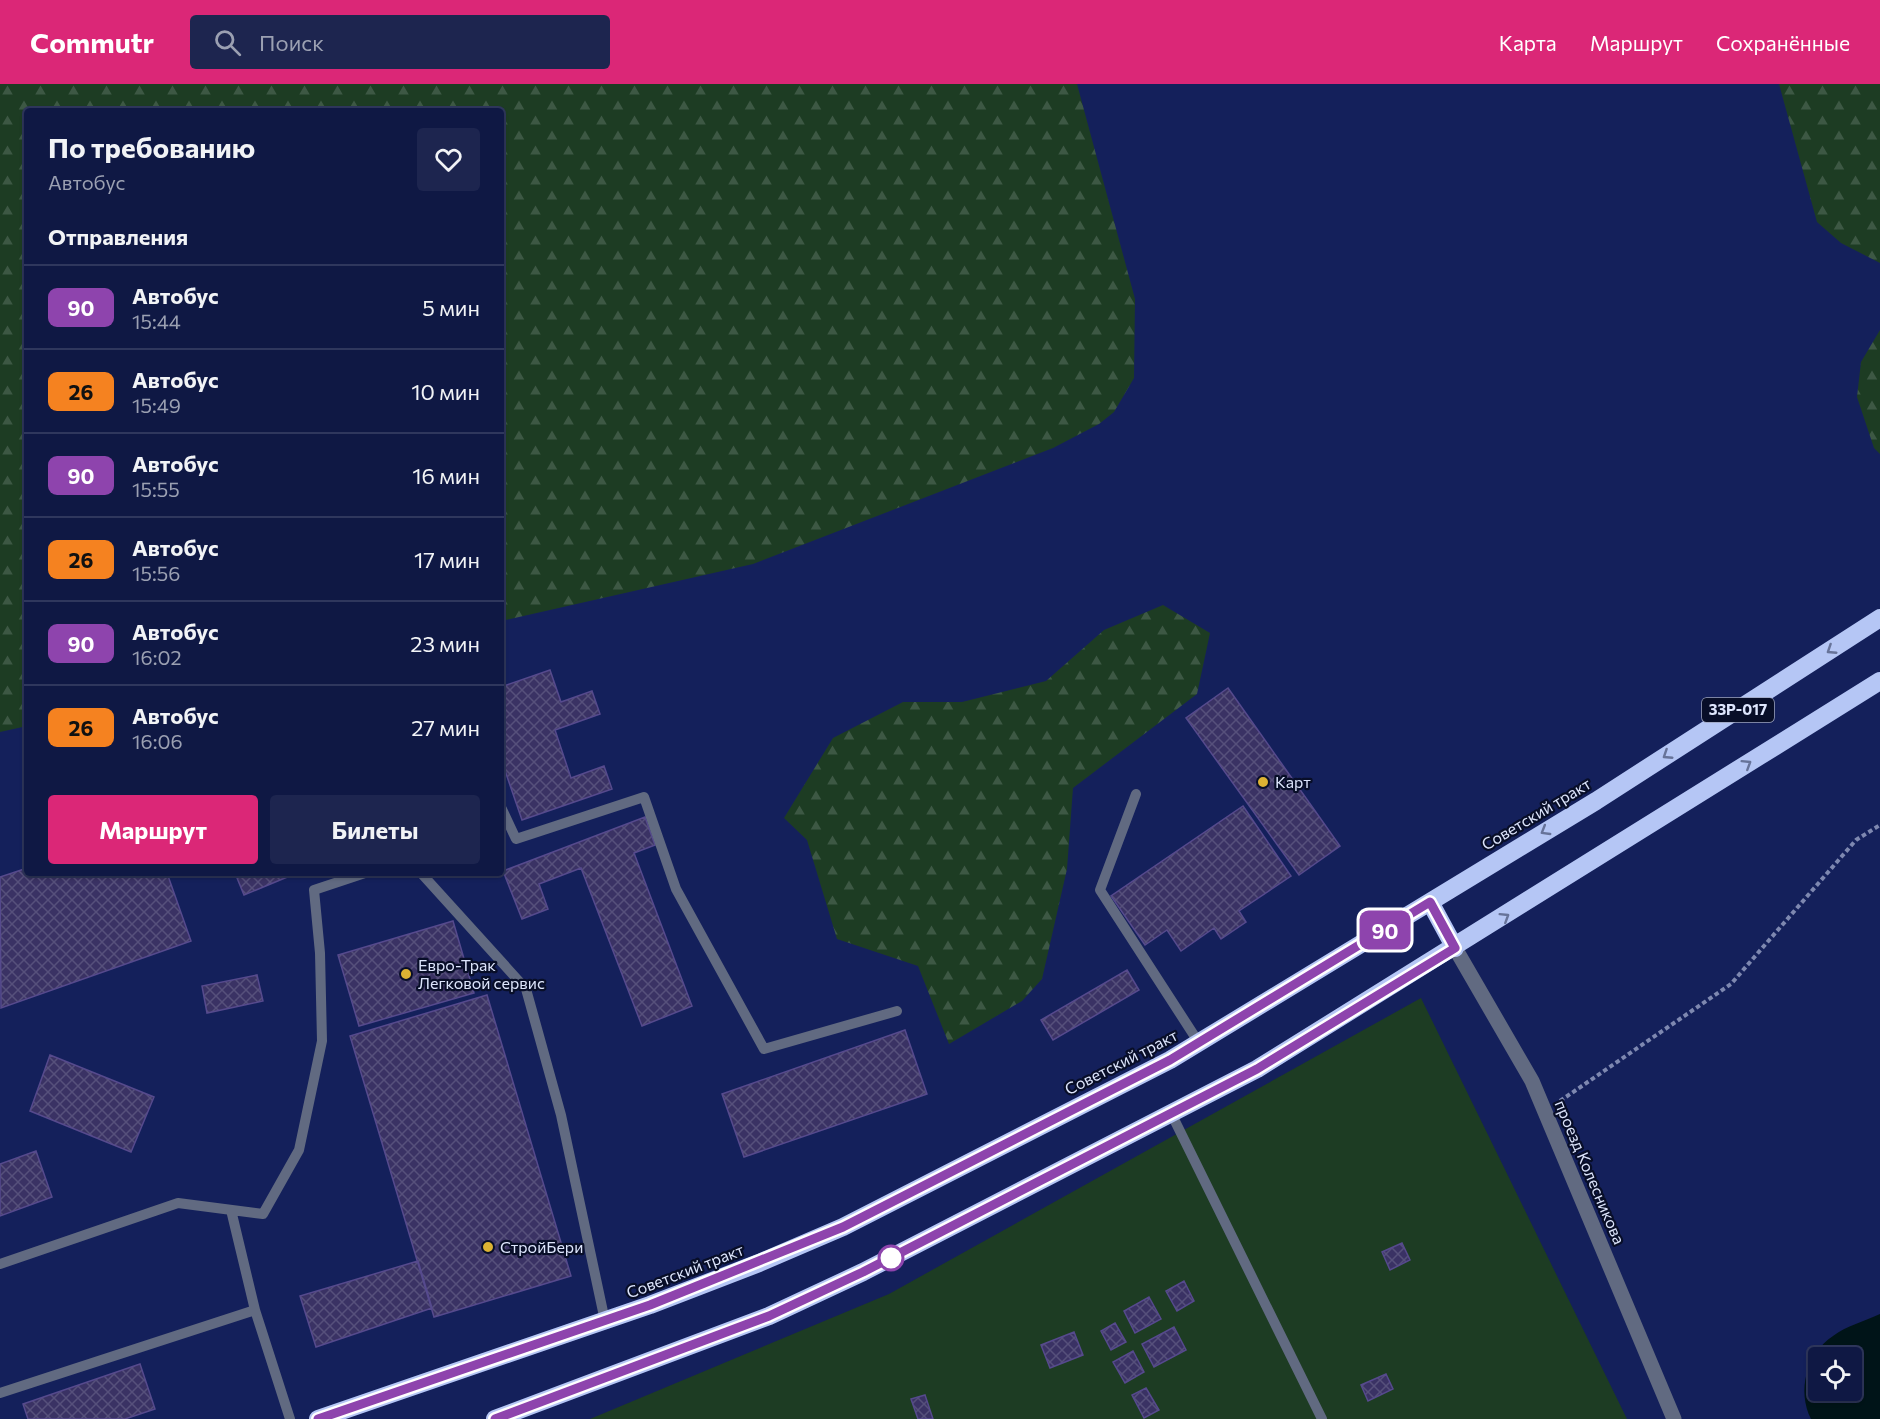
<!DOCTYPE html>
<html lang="ru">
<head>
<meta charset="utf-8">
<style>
  :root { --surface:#0f1844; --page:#1d254f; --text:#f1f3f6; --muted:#9ba0b2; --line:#2f375d; --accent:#db2777 }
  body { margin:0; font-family:Commissioner,sans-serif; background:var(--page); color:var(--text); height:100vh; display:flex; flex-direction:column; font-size:22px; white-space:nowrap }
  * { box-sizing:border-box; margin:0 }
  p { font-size:20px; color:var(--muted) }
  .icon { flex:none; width:33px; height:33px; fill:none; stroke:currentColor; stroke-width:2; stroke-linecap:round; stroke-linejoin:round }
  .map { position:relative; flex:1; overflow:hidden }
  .sheet { position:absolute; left:24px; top:24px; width:480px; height:768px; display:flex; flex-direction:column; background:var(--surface); border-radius:6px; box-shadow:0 2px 4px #0004,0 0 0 2px var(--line) }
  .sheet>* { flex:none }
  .badge { padding:0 12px; border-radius:9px; font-size:21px; line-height:39px }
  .buttons { position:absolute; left:1808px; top:1263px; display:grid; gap:12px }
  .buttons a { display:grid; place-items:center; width:54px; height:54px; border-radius:6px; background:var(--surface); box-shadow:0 2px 4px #0004,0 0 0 2px var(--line); font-size:30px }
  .map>.badge { position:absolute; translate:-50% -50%; box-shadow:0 0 0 3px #fff }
  h2 { padding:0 24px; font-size:22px; line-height:54px }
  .round { display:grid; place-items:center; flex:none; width:63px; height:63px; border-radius:6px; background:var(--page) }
  .summary { display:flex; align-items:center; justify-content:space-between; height:102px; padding:0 24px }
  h1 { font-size:28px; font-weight:700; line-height:45px }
  .action { display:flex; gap:12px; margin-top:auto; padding:12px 24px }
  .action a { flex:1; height:69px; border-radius:6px; background:var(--accent); color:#fff; font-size:24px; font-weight:700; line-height:69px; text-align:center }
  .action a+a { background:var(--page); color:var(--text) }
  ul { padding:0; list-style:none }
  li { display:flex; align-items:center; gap:18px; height:84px; padding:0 24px; border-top:2px solid var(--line) }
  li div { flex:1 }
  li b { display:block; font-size:22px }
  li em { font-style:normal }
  li .badge { min-width:66px; font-weight:700; text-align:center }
  header { display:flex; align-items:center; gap:36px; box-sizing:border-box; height:84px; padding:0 30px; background:var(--accent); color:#fff }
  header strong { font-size:28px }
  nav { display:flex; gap:33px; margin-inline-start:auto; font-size:21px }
  .search { width:420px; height:54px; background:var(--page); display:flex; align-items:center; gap:15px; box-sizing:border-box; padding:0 21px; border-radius:6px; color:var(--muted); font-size:22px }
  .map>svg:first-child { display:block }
  .forest { fill:url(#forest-firs) }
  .garden { fill:#1d3c23 }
  .water { fill:#001418; fill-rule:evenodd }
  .building { fill:url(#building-cross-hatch); stroke:#564a8d; stroke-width:1.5 }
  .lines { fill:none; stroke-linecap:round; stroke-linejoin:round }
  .path { stroke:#7e88b0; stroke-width:4; stroke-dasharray:4.5 3; stroke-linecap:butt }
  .lane { stroke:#616a81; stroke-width:10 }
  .street { stroke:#616a81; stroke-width:15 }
  .highway { stroke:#b5c6f5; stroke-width:18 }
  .oneway { stroke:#677399 }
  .line-casing { stroke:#fff; stroke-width:14 }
  .line { stroke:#8e44ad; stroke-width:9 }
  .poi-dot { fill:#dcb233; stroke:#080e28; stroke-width:2 }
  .stop-dot { fill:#fff; stroke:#8e44ad; stroke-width:3 }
  .labels { text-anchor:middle; stroke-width:4.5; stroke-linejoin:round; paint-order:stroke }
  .shield { fill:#080e28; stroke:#9da4bc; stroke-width:1.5 }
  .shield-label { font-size:15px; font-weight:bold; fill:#dde5fc }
  .poi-label { font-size:16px; fill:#dde5fc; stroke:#080e28; text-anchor:start }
  .street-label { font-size:16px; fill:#dde5fc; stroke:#080e28 }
</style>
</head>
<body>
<header>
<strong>Commutr</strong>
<div class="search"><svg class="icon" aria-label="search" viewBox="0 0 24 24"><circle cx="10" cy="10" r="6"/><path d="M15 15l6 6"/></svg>Поиск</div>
<nav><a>Карта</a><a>Маршрут</a><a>Сохранённые</a></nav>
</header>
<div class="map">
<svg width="1880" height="1335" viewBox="0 0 1880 1335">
  <defs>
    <pattern id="forest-firs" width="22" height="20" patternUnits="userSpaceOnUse" patternTransform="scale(1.5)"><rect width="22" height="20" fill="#1d3c23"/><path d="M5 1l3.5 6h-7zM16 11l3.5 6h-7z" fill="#3d5844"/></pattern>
    <pattern id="building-cross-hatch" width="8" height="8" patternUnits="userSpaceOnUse" patternTransform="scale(1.5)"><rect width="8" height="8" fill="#3a3264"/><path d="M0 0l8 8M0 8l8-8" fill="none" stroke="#56507b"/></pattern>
  </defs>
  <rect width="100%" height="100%" fill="#14205b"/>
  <path class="forest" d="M0,0H1077L1135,215L1134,294L1114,328L1099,340L1053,364L753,480L501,537V27H27V642L0,648Z
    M1779,0H1880V179L1841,159L1817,138Z
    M1880,246V370L1874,364L1857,313L1861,278Z
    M1163,521L1210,549L1197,610L1073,704L1067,785L1042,895L1022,917L949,960L918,882L837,855L807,756L784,734L833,654L903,618H962L1046,597L1104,546Z"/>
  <path class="garden" d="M1421,914L1627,1335H590L889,1210Z"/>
  <path class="water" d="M1880,1230V1335H1811C1797,1307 1806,1270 1833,1252C1846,1242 1865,1237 1880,1230ZM1818,1274H1851V1306H1818Z"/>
  <path class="building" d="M550,586L561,618L592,607L600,630L555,646L571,694L604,682L612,705L522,736L501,675V603Z
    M1228,604L1340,762L1299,791L1186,634Z
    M1243,722L1291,792L1239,827L1246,838L1221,855L1214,844L1181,867L1167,846L1145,861L1111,812Z
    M645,733L655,761L634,769L692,922L642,942L581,784L539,800L548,825L522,835L503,787Z
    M27,784V789H167L191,857L1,924L0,793Z
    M235,789H297L244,811Z
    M453,837L474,909L359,942L338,871Z
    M1127,886L1139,906L1053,956L1041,936Z
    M257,891L263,917L207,929L202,902Z
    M487,911L571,1192L434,1233L350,952Z
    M905,946L927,1010L744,1073L722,1010Z
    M50,971L154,1013L131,1068L30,1027Z
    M36,1067L52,1113L0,1132V1080Z
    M1402,1159L1410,1176L1390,1186L1382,1168Z
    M418,1177L432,1224L316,1263L300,1212Z
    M1184,1197L1194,1217L1177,1227L1166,1207Z
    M1149,1213L1161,1235L1135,1249L1124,1227Z
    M1115,1239L1126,1258L1111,1266L1101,1247Z
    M1174,1243L1186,1266L1154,1283L1142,1260Z
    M1074,1248L1083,1271L1050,1284L1041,1261Z
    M1133,1267L1144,1288L1125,1299L1113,1278Z
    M140,1280L155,1325L125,1335H28L23,1320Z
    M1386,1290L1393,1305L1368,1317L1361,1301Z
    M1146,1304L1159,1326L1144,1334L1132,1311Z
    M925,1311L933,1335H918L911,1315Z"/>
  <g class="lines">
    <path class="path" d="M1560,1017L1731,900L1856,756L1880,741"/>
    <path class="lane" d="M1136,710L1100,806L1199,959
      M501,723L516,755L644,713L676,805L764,965L897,927
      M421,789L526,905L561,1031L605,1237
      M1171,1029L1322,1335
      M231,1126L255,1226
      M0,1180L178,1119L263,1130L299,1066L322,957L320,869L314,806L365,789
      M0,1309L255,1226L290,1335"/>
    <path class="street" d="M1455,864L1532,997L1674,1335"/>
    <path class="highway" d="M1430,818L1455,864
      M318,1335L650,1221L759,1179L843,1143L1170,976L1596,717L1880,534
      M495,1335L769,1232L863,1188L1257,985L1880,597"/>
  </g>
  <defs><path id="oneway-chevron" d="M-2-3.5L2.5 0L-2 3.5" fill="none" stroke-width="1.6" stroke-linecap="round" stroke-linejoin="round" transform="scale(1.5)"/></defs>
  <g class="oneway">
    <use href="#oneway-chevron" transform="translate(1831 566) rotate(147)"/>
    <use href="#oneway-chevron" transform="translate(1667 671) rotate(147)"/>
    <use href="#oneway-chevron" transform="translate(1747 680) rotate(-32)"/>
    <use href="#oneway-chevron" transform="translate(1545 747) rotate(149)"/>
    <use href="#oneway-chevron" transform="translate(1505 833) rotate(-32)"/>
  </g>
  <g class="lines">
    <defs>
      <path id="line" d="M318,1335L650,1221L843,1143L1170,976L1430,818L1455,864L1257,985L863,1188L769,1232L495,1335"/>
    </defs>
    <use href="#line" class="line-casing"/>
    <use href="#line" class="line"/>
  </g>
  <g class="poi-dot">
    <circle cx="1263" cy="698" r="6"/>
    <circle cx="406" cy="890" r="6"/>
    <circle cx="488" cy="1163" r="6"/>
  </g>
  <circle class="stop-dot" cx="891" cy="1174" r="12"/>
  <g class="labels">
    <rect class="shield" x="1702" y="614" width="72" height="24" rx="4.5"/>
    <g class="shield-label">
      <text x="1738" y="631">33Р-017</text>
    </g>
    <g class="poi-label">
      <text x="1275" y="704">Карт</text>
      <text x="418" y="887">Евро-Трак<tspan x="418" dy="18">Легковой сервис</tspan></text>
      <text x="500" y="1169">СтройБери</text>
    </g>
    <g class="street-label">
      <text transform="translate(1536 730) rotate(-31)" y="6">Советский тракт</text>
      <text transform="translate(1121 978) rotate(-27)" y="6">Советский тракт</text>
      <text transform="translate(1590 1088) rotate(67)" y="6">проезд Колесникова</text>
      <text transform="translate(685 1187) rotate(-21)" y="6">Советский тракт</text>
    </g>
  </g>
</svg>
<div class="buttons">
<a><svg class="icon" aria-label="locate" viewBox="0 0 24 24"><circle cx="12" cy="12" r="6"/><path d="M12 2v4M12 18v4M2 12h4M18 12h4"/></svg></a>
</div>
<b class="badge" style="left:1385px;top:846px;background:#8e44ad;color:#fff">90</b>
<section class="sheet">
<div class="summary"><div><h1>По требованию</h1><p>Автобус</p></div><a class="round"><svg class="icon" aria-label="heart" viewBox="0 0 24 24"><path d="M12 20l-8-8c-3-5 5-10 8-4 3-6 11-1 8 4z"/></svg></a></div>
<h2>Отправления</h2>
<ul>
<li><span class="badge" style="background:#8e44ad;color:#fff">90</span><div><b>Автобус</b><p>15:44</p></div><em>5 мин</em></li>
<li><span class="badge" style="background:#f58220;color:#111">26</span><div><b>Автобус</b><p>15:49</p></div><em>10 мин</em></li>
<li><span class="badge" style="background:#8e44ad;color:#fff">90</span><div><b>Автобус</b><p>15:55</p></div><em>16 мин</em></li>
<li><span class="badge" style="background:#f58220;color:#111">26</span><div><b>Автобус</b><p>15:56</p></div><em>17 мин</em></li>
<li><span class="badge" style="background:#8e44ad;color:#fff">90</span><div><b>Автобус</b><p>16:02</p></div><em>23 мин</em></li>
<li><span class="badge" style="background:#f58220;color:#111">26</span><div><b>Автобус</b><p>16:06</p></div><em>27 мин</em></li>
</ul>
<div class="action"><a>Маршрут</a><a>Билеты</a></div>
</section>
</div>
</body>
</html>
